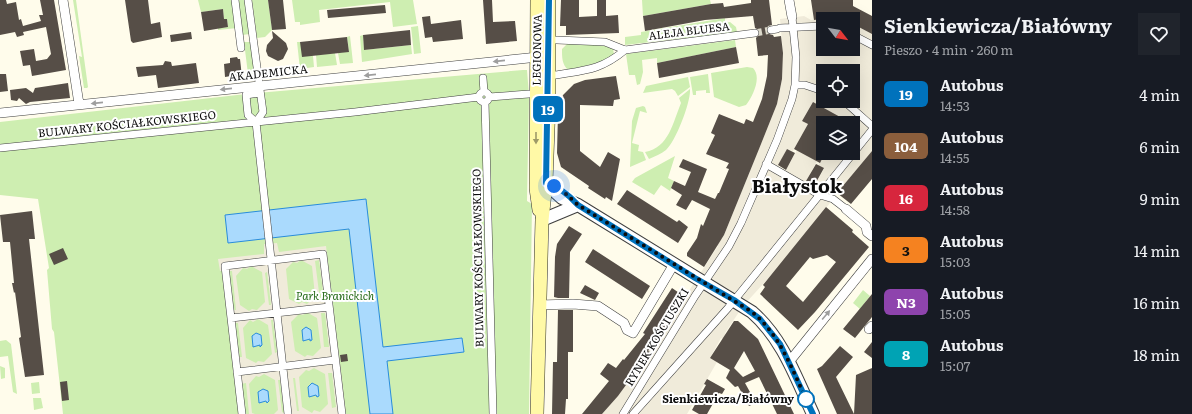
<!DOCTYPE html>
<html lang="pl">
<head>
<meta charset="utf-8">
<style>
  :root { --surface:#171b24; --page:#20242c; --text:#f1f3f6; --muted:#9ea1a6 }
  body { margin:0; font-family:Literata,serif; background:var(--page); color:var(--text); height:100vh; display:flex; flex-direction:column; font-size:15px; white-space:nowrap }
  * { box-sizing:border-box; margin:0 }
  p { font-size:13px; color:var(--muted) }
  .icon { flex:none; width:22px; height:22px; fill:none; stroke:currentColor; stroke-width:2; stroke-linecap:round; stroke-linejoin:round }
  .map { position:relative; flex:1; overflow:hidden }
  .details { display:flex; flex-direction:column; background:var(--surface); width:320px }
  .details>* { flex:none }
  .badge { padding:0 8px; border-radius:6px; font-size:14px; line-height:26px }
  .needle { width:26px; rotate:121deg }
  .tools { position:absolute; left:816px; top:12px; display:grid; gap:8px }
  .tools a { display:grid; place-items:center; width:44px; height:44px; border-radius:0px; background:var(--surface); box-shadow:0 4px 16px #0002; font-size:20px }
  .you { position:absolute; width:20px; height:20px; margin:-10px; border:3px solid #fff; border-radius:50%; background:#1a73e8; box-shadow:0 0 0 6px #1a73e833 }
  .map>.badge { position:absolute; translate:-50% -50%; box-shadow:0 0 0 2px #fff }
  .round { display:grid; place-items:center; flex:none; width:42px; height:42px; border-radius:0px; background:var(--page) }
  .overview { display:flex; align-items:center; justify-content:space-between; height:68px; padding:0 12px }
  h1 { font-size:19px; font-weight:700; line-height:30px }
  ul { padding:0; list-style:none }
  li { display:flex; align-items:center; gap:12px; height:52px; padding:0 12px }
  li div { flex:1 }
  li b { display:block; font-size:15px }
  li em { font-style:normal }
  li .badge { min-width:44px; font-weight:700; text-align:center }
  main { display:flex; flex:1; min-height:0 }
  .map>svg:first-child { display:block }
  .green { fill:#ceeeb1 }
  .plaza { fill:#f0ebda; fill-rule:evenodd }
  .water { fill:#aadafd; stroke:#298cdb }
  .building { fill:#564e47; fill-rule:evenodd }
  .lines { fill:none; stroke-linecap:round; stroke-linejoin:round }
  .pedestrian-tunnel { stroke:#dbd8ca; stroke-width:7; stroke-dasharray:7 3.5; stroke-linecap:butt }
  .pedestrian-casing { stroke:#3f3f3f; stroke-width:8 }
  .minor-casing { stroke:#3f3f3f; stroke-width:10 }
  .tertiary-casing { stroke:#3f3f3f; stroke-width:14 }
  .secondary-casing { stroke:#2e2e2e; stroke-width:14 }
  .pedestrian { stroke:#fff; stroke-width:7 }
  .minor { stroke:#fff; stroke-width:9 }
  .tertiary { stroke:#fff; stroke-width:12 }
  .secondary { stroke:#fff9a6; stroke-width:13 }
  .oneway { fill:#9e9e9e }
  .oneway2 { fill:#9e9a68 }
  .line-casing { stroke:#fff; stroke-width:9 }
  .line { stroke:#0072bc; stroke-width:6 }
  .walk { stroke:#0c0c0c; stroke-width:4; stroke-dasharray:0 7.2 }
  .stop-dot { fill:#fff; stroke:#0072bc; stroke-width:2 }
  .labels { text-anchor:middle; stroke-width:4; stroke-linejoin:round; paint-order:stroke }
  .street-label { font-size:11px; fill:#0c0c0c; stroke:#fff }
  .park-label { font-size:11px; font-style:italic; fill:#246a16; stroke:#fff }
  .stop-label { font-size:11px; font-weight:bold; fill:#0c0c0c; stroke:#fff; text-anchor:end }
  .town-label { font-size:19px; font-weight:bold; fill:#0c0c0c; stroke:#fff }
</style>
</head>
<body>
<main>
<div class="map">
<svg width="872" height="414" viewBox="0 0 872 414">
  <rect width="100%" height="100%" fill="#fffceb"/>
  <path class="green" d="M73,0H76L88,87L87,88H84L79,56L82,57Z
    M198,0H234L237,28L218,30V28L228,27L227,19H224L223,9L201,12Z
    M238,0H245L250,34L242,35Z
    M252,0H268L272,30L265,37L257,38Z
    M292,0H413L417,24L393,27L390,2L319,10L320,22L300,25V22H295Z
    M642,0H710L711,4L643,16Z
    M725,18V23L730,22L736,27L737,32L625,45V37L641,35V32Z
    M418,26L421,53L414,54L411,27Z
    M363,35L364,50L411,45L412,54L362,62L360,36Z
    M350,36L353,63L340,64L338,53L349,51L347,37Z
    M735,40L736,47L657,63V58L642,60L643,72L640,84L637,85L635,75H629L626,54Z
    M244,42H251L254,74H248Z
    M297,42H300L313,56L314,67L300,69Z
    M568,43L600,45L613,48L614,55L601,62L568,70C562,64 562,58 562,49Z
    M335,53L337,65L317,67L316,55Z
    M747,67L753,68C762,77 753,96 746,105L739,107L714,97L711,73Z
    M523,70H527L529,95L527,201L532,204L529,414H63L54,332L52,329L47,270L49,268L38,199L0,195V122L246,94Z
    M708,74L710,93H706V90L696,91V95H693L690,77Z
    M688,77L690,87L678,96L675,91L672,89L643,93L646,86Z
    M690,89C691,102 676,141 666,150C661,154 655,156 649,159L645,152C669,148 673,122 681,103L679,98Z
    M643,106L645,107L647,113L640,111L632,143L639,145L638,151L643,152L646,160L630,167L632,121L636,108Z
    M675,156L668,178L674,181L670,191L661,185L654,195L632,182L635,178Z
    M863,290L870,296L860,309L853,303Z
    M6,340L11,344L17,394L13,392L8,356L0,357V341Z
    M0,366L5,368V378L1,379Z
    M39,382L40,393L32,394L31,383Z
    M41,398L43,408L34,410L33,398Z"/>
  <path class="plaza" d="M804,16L811,20L829,18L835,19H823V49H853V24L872,34V151L775,271L743,306L725,333L729,338L727,341L721,338L710,358L717,362L687,414H602L618,396L649,352L648,351L657,340L718,246L715,245L719,238L722,239L724,235L777,104L782,79L783,53L780,19ZM823,71H853V101H823ZM813,102L849,123H853V153H825L818,166L824,169L813,188L805,183L817,161L797,150L785,172L777,168L787,149L793,151L808,124L802,121Z
    M277,243L279,252L326,246L346,414H274L278,410L275,380L264,374L259,377L256,376L249,384L252,413L255,414H249L246,383L241,384L239,414L222,271H220L218,259L264,254V244ZM301,260L312,266L315,296L307,304L302,302L299,304L289,299L286,269L293,262L297,263ZM319,260L324,299L320,300L315,261ZM251,266L262,272L265,302L257,310L252,309L249,311L240,305L236,276L243,268L247,269ZM228,271H232L236,310H233ZM267,272L271,305H269L265,273ZM308,313L317,318L321,348L313,356L307,355L305,357L295,351L291,322L299,314L302,315ZM321,313H325L329,347H324ZM258,319L268,325L272,354L264,362L258,361L256,363L246,358L243,328L250,320L253,322ZM271,320H273L277,352L275,353ZM234,323H238L242,357H239ZM314,368L325,374L328,404L320,412L314,410L312,413L302,407L299,377L306,370L309,371ZM328,373H332L336,407L332,408ZM293,378H295L299,411H297ZM278,380H280L284,413L282,412Z"/>
  <path class="water" d="M366,199L383,347L462,338L464,352L387,361L393,414H370L349,229L228,243L225,215Z
    M306,327L311,330L312,340L310,341V339L303,341L302,330Z
    M256,333L261,335L262,345L260,347V345L253,347L252,336Z
    M312,383L318,386L319,396L317,397L316,395L309,397L308,387Z
    M263,389L268,391L269,401L267,403L266,401L259,403L258,392Z"/>
  <path class="building" d="M0,0H6L7,4L16,2L19,20L21,19L23,26L41,21L39,15H43L40,0H54L66,70L32,76L30,65L23,66L20,51L34,49L36,61L47,59L51,54L46,27L23,32L24,35L17,37L15,32L0,35Z
    M125,0H148L151,24L160,22L162,37L133,43L131,41Z
    M268,0H283L286,29L272,30Z
    M483,0H492L493,22L515,21L517,41L486,44Z
    M561,0H579V17L597,16V0H606V16L618,15L619,33L566,35V26H560Z
    M751,0H769L772,25L768,26L766,31L769,34L773,35L774,37L781,36L783,53L782,79L777,104L759,149L724,235L704,267L687,256V253L697,238L701,224L703,226L710,209L692,200L686,210L676,205L682,195L671,188L674,181L685,186L691,172L679,167L683,159L707,169L698,192L715,199L718,193H719L729,169L726,168L729,163L706,154L715,135L711,133L719,114L744,124L746,119L753,122L762,99L767,76L768,55L758,56L756,38L760,33L759,30L755,28L753,16L705,20L645,31L643,16L711,4L723,3L724,7L751,3Z
    M811,0H853V6L872,16V34L853,24V19L829,18L814,20Z
    M385,5L386,13L328,18L327,10Z
    M223,9L224,19H227L228,27L204,31L201,12Z
    M430,16L431,24L461,20L463,39L433,42L432,37L425,38L422,17Z
    M410,30L411,45L364,50L363,35Z
    M272,31L286,43L288,49L283,59L278,61L268,56L266,51L267,45L273,38Z
    M191,32L192,39L171,42L170,35Z
    M347,37L349,52L302,57L300,42Z
    M736,47L739,63L659,78L657,63Z
    M237,57L238,59H240L242,77L231,79V76L225,77L224,64L230,63V58Z
    M165,61L171,62L172,66L196,63L199,83L158,88L156,75L138,77L136,67L163,65Z
    M0,74H6L8,91L0,92Z
    M616,76L620,99L614,100L613,106L580,105V151L600,167L608,152L620,159L612,201L606,197L605,199L588,188L589,186L561,167L557,153L558,113L563,95L574,84L585,80Z
    M68,83L70,98L30,102L26,104L19,98L17,101L11,100L10,90L26,88L33,93L35,88Z
    M813,102L851,123H823V157L820,163L794,149L808,124L802,121Z
    M787,149L795,153L786,170L778,165Z
    M872,151V179L851,204L837,193Z
    M816,164L824,168L814,186L806,181Z
    M627,190L677,222L679,220L688,227L678,243L617,204Z
    M826,207L853,230L852,232L869,247L815,312L798,330L760,294L765,287L763,285ZM827,255L836,262L803,302L786,286L810,257L813,259Z
    M32,211L35,239H29L44,375L25,377L19,338L21,337L15,292L14,293L12,283H14L10,242H3L0,215Z
    M569,226L582,234L570,252L569,298H558L554,297L555,257L557,244Z
    M63,248L68,259L54,265L49,254Z
    M593,249L650,286L642,299L585,262Z
    M585,285L599,293L595,300L580,293Z
    M672,288L685,297L657,341L648,351L650,352L618,396L602,414H582L609,381L600,374L608,363L616,368L623,359L624,360L645,334L643,333Z
    M872,294V317L855,338L843,329Z
    M558,310H573V352H568V399H566L565,414H552L553,362H557Z
    M734,321H738L758,339L794,414H777L759,377L745,383L756,403L749,406L738,386L735,387L726,378L730,370L710,358ZM744,351L755,371L743,377L734,368Z
    M872,342V358L864,352Z
    M840,346L853,357L836,377L854,414H837L817,369L822,366Z
    M347,354L348,361L341,362L340,355Z
    M872,368V414H854L856,375Z
    M707,379L725,389L722,394L719,393L707,414H699L692,410L706,385L704,384Z
    M67,381L69,400L62,401L60,382Z"/>
  <g class="lines">
    <path class="pedestrian-tunnel" d="M755,33L771,30"/>
    <defs>
      <path id="pedestrian" d="M235,0L241,48
        M248,0L263,112L256,122
        M780,28L823,26
        M771,30L777,29
        M853,35L872,45
        M557,40L605,42L625,50
        M625,50L755,33
        M556,75C586,70 601,70 625,50
        M483,78L484,92
        M795,85H805L823,91
        M479 97a5 5 0 1 1 10 0a5 5 0 1 1-10 0Z
        M489,97L529,94
        M844,101L872,126
        M485,102L493,414
        M256,122L288,414
        M256,122L248,115L246,95L260,93
        M0,148L355,112L479,97
        M766,164L820,195L833,199L846,209
        M231,318L329,307
        M237,372L335,360
        M242,414L225,266L323,254L342,414
        M623,414L695,296L729,246L741,223L777,140L792,99L795,85L796,57L792,17
        M633,414L728,308L872,130"/>
      <path id="minor" d="M63,0L79,104
        M789,0L792,17
        M0,113L538,57
        M846,209L866,226L867,232L872,236
        M539,305L573,304L598,306L624,323L627,330L633,333L674,264
        M869,329L872,326
        M789,362L872,259"/>
      <path id="tertiary" d="M540,178L562,198L578,205L752,312C783,339 796,378 813,414
        M542,220L578,205"/>
      <path id="secondary" d="M537,0L536,188L539,210
        M537,414L542,220L546,183L549,101V0"/>
    </defs>
    <use href="#pedestrian" class="pedestrian-casing"/>
    <use href="#minor" class="minor-casing"/>
    <use href="#tertiary" class="tertiary-casing"/>
    <use href="#secondary" class="secondary-casing"/>
    <use href="#pedestrian" class="pedestrian"/>
    <use href="#minor" class="minor"/>
    <use href="#tertiary" class="tertiary"/>
    <use href="#secondary" class="secondary"/>
  </g>
  <defs><path id="oneway-solid" d="M-6-.8H1V-3.2L6.5 0L1 3.2V.8H-6Z"/></defs>
  <g class="oneway">
    <use href="#oneway-solid" transform="translate(499 61) rotate(174)"/>
    <use href="#oneway-solid" transform="translate(370 75) rotate(174)"/>
    <use href="#oneway-solid" transform="translate(226 89) rotate(174)"/>
    <use href="#oneway-solid" transform="translate(97 103) rotate(174)"/>
    <use href="#oneway-solid" transform="translate(826 315) rotate(-50)"/>
  </g>
  <use class="oneway2" href="#oneway-solid" transform="translate(536 138) rotate(90)"/>
  <g class="lines">
    <defs>
      <path id="line" d="M549,0L546,183C559,187 569,195 578,205L695,278L734,300L760,319L780,344L813,414"/>
    </defs>
    <use href="#line" class="line-casing"/>
    <use href="#line" class="line"/>
    <path class="walk" d="M554,186L565,193L578,205L752,312C780,335 791,367 806,399"/>
  </g>
  <circle class="stop-dot" cx="806" cy="399" r="8"/>
  <g class="labels">
    <g class="street-label">
      <text transform="translate(689 31) rotate(-7)" y="4">ALEJA BLUESA</text>
      <text transform="translate(537 50) rotate(-89)" y="4">LEGIONOWA</text>
      <text transform="translate(268 73) rotate(-6)" y="4">AKADEMICKA</text>
      <text transform="translate(127 124) rotate(-6)" y="4">BULWARY KOŚCIAŁKOWSKIEGO</text>
      <text transform="translate(478 258) rotate(-91)" y="4">BULWARY KOŚCIAŁKOWSKIEGO</text>
      <text transform="translate(657 337) rotate(-59)" y="4">RYNEK KOŚCIUSZKI</text>
    </g>
    <g class="park-label">
      <text x="335" y="300">Park Branickich</text>
    </g>
    <g class="stop-label">
      <text x="794" y="403">Sienkiewicza/Białówny</text>
    </g>
    <g class="town-label">
      <text x="797" y="193">Białystok</text>
    </g>
  </g>
</svg>
<div class="tools">
<a><svg class="needle" viewBox="-14 -14 28 28"><path d="M0-13l5 13h-10z" fill="#e53935"/><path d="M0 13l5-13h-10z" fill="#9ea1a6"/></svg></a>
<a><svg class="icon" aria-label="locate" viewBox="0 0 24 24"><circle cx="12" cy="12" r="6"/><path d="M12 2v4M12 18v4M2 12h4M18 12h4"/></svg></a>
<a><svg class="icon" aria-label="layers" viewBox="0 0 24 24"><path d="M12 4l9 5-9 5-9-5zM3 14l9 5 9-5"/></svg></a>
</div>
<div class="you" style="left:554px;top:186px"></div>
<b class="badge" style="left:548px;top:109px;background:#0072bc;color:#fff">19</b>
</div>
<section class="details">
<div class="overview"><div><h1>Sienkiewicza/Białówny</h1><p>Pieszo · 4 min · 260 m</p></div><a class="round"><svg class="icon" aria-label="heart" viewBox="0 0 24 24"><path d="M12 20l-8-8c-3-5 5-10 8-4 3-6 11-1 8 4z"/></svg></a></div>
<ul>
<li><span class="badge" style="background:#0072bc;color:#fff">19</span><div><b>Autobus</b><p>14:53</p></div><em>4 min</em></li>
<li><span class="badge" style="background:#8b5e3c;color:#fff">104</span><div><b>Autobus</b><p>14:55</p></div><em>6 min</em></li>
<li><span class="badge" style="background:#d7263d;color:#fff">16</span><div><b>Autobus</b><p>14:58</p></div><em>9 min</em></li>
<li><span class="badge" style="background:#f58220;color:#111">3</span><div><b>Autobus</b><p>15:03</p></div><em>14 min</em></li>
<li><span class="badge" style="background:#8e44ad;color:#fff">N3</span><div><b>Autobus</b><p>15:05</p></div><em>16 min</em></li>
<li><span class="badge" style="background:#00a3b4;color:#fff">8</span><div><b>Autobus</b><p>15:07</p></div><em>18 min</em></li>
</ul>
</section>
</main>
</body>
</html>
